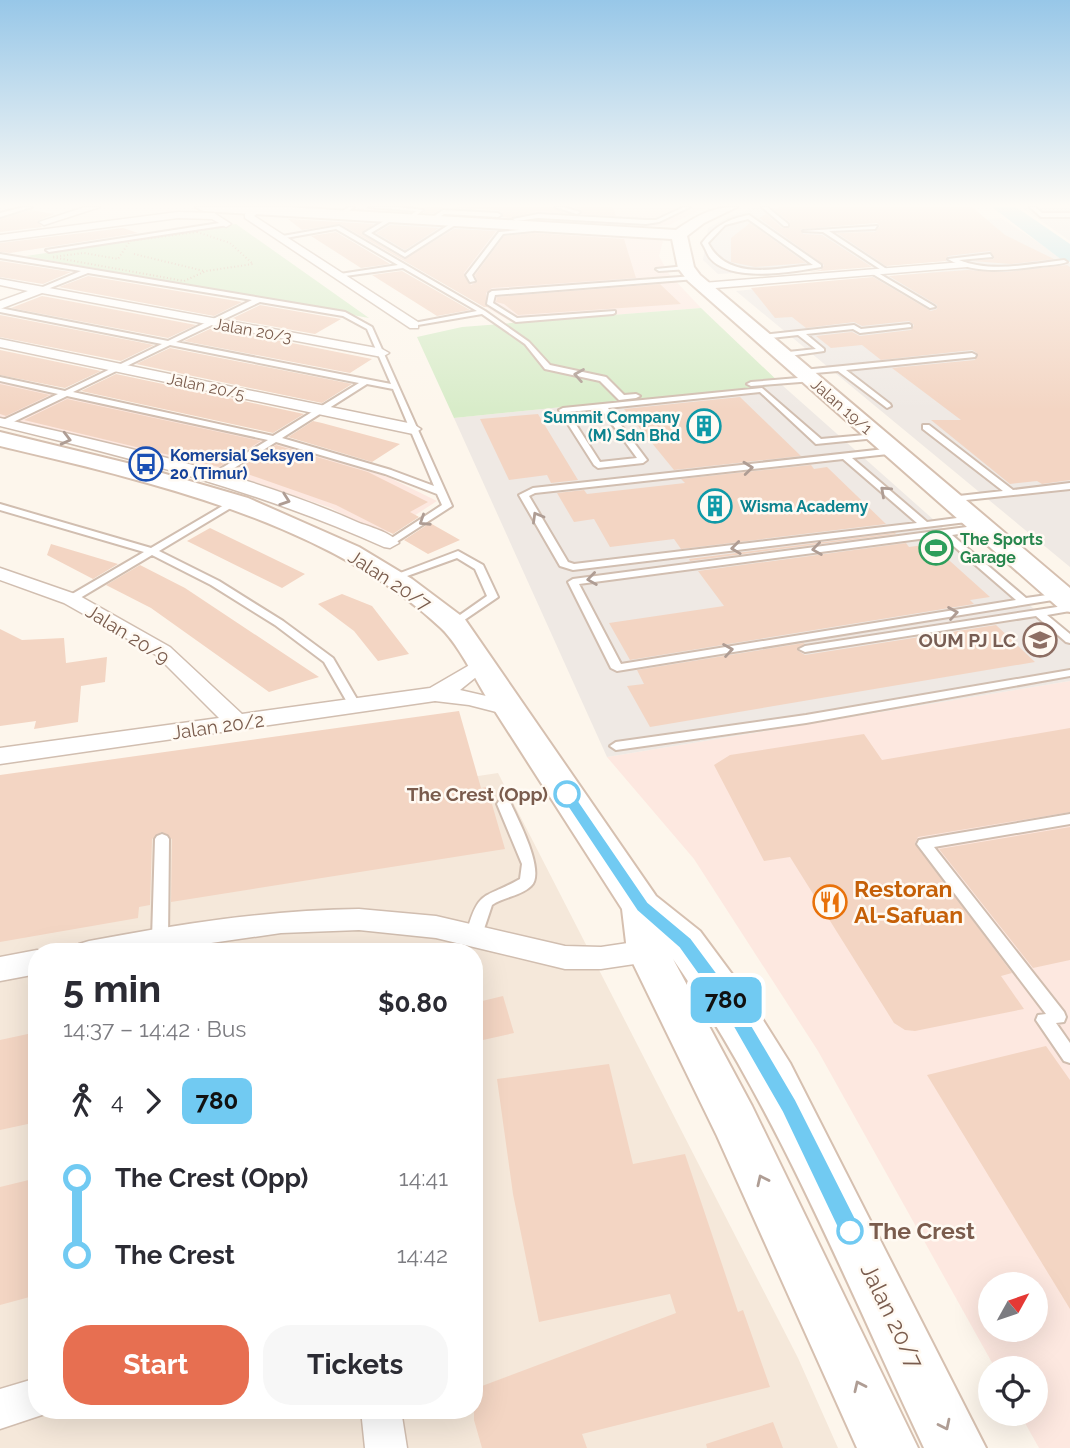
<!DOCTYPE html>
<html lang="en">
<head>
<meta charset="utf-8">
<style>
  :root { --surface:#fff; --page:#f7f7f7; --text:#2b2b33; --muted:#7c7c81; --accent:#e76f51 }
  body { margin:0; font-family:Raleway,sans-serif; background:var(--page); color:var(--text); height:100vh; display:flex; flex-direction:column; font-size:26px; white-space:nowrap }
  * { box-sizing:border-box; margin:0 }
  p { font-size:23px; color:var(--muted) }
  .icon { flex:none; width:38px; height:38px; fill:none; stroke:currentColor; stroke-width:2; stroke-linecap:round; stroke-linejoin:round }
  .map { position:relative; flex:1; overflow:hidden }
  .panel { position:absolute; left:28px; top:943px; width:455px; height:476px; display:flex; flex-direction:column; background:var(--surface); border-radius:28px; box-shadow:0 7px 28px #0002 }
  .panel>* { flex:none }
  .badge { padding:0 14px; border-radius:10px; font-size:24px; line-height:46px }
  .needle { width:46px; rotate:50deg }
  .tools { position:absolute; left:978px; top:1272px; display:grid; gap:14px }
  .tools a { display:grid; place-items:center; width:70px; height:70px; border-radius:50%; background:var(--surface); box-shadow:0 7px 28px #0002; font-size:35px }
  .map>.badge { position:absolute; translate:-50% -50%; box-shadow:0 0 0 4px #fff }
  .legs { display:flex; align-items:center; gap:10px; height:77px; padding:0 35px; font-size:23px }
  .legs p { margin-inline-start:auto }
  .headline { display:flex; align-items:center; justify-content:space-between; height:119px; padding:0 35px }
  h1 { font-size:38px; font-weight:700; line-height:52px }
  .button { display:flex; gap:14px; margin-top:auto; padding:14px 35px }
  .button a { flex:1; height:80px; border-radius:28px; background:var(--accent); color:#fff; font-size:28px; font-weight:700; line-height:80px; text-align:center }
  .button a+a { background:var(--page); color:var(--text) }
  ul { padding:0 35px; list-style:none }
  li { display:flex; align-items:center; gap:24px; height:77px; font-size:26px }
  li i { display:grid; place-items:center; width:10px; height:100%; margin:0 9px; background:currentColor }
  li i::after { content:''; width:18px; height:18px; margin:-9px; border:5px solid; border-radius:50%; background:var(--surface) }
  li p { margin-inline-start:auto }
  li:first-child i { background:linear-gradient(#0000 50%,currentColor 0) }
  li:last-child i { background:linear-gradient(currentColor 50%,#0000 0) }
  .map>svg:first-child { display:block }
  .residential { fill:#f5e8da; fill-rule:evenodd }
  .commercial { fill:#fde8e0; fill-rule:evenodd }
  .industrial { fill:#efe9e4 }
  .green { fill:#d8ecc9 }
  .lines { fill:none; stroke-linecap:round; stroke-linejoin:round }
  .river { fill:#bfe3e8; fill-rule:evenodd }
  .building { fill:#f3d5c3 }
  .lane-casing { stroke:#d1beb0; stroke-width:4 }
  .street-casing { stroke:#d1beb0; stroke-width:3 }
  .secondary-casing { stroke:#d6c0b0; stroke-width:4 }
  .path { stroke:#d9b8a5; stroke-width:2; stroke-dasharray:1 2.5; stroke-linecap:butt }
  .lane { fill:#fff; fill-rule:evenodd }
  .street { fill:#fff; fill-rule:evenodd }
  .secondary { fill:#fff; fill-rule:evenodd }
  .oneway { stroke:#af9d94 }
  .line-1 { fill:#71caf2; stroke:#fff; stroke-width:2 }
  .stop-1-dot { fill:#fff; stroke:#71caf2; stroke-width:3.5 }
  .labels { text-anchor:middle; stroke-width:5; stroke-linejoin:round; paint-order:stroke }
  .far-street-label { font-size:16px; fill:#7a5c4d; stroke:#fffaf3 }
  .far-culture-label { font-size:16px; font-weight:bold; fill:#0d838f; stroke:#fffaf3; text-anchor:end }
  .far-transit-label { font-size:16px; font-weight:bold; fill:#164399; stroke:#fffaf3; text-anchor:start }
  .far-leisure-label { font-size:16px; font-weight:bold; fill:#27864d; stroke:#fffaf3; text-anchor:start }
  .street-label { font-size:19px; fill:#7a5c4d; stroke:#fffaf3 }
  .education-label { font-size:19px; font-weight:bold; fill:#785e54; stroke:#fffaf3; text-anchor:end }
  .stop-label { font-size:19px; font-weight:bold; fill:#7a5c4d; stroke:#fffaf3; text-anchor:end }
  .near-food-label { font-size:23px; font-weight:bold; fill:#c56008; stroke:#fffaf3; text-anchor:start }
  .near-stop-label { font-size:23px; font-weight:bold; fill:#7a5c4d; stroke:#fffaf3; text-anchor:start }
  .near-street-label { font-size:23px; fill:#7a5c4d; stroke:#fffaf3 }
</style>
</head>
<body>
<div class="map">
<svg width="1070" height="1448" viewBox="0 0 1070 1448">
  <rect width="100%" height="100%" fill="#fdf6ec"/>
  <path class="residential" d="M498,773L798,1358L838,1448H0V848ZM37,952H474V1410H37Z"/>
  <path class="commercial" d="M505,207H706L669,225L656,226L509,217Z
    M499,227L648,237L663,241L659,256L669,274L701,308L513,323L450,286Z
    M0,381L263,440L388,477L437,501L383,536L331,508L231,474L0,419Z
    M1070,681V1448H1039L1020,1414H1036V1368H995L818,1051L694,859L607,757ZM990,1284H1036V1330H990Z"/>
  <path class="industrial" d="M757,207H791L825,228L1001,218L1070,263V567L736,291L963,269L945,261L718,274L703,260L708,228L730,216Z
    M1021,207H1070V241Z
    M369,219L499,227L450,286L354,230Z
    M782,385L1070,641V681L607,757L454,418Z"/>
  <path class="green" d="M236,224L369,318L26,256Z
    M701,308L782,385L454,418L417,337L462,327Z"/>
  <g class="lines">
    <path class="river" d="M992,207H1016L1070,244V262L1062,260Z"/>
  </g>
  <path class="building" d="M420,207H552L565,213L537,211L511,218L502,217L503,214L498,210L443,207L434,213H424L425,208Z
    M573,207H613L616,216L582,214L581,209Z
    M779,207H972L1005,235L1054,259L1011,264L972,261L994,259L990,251L948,256L946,261L886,266L837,233L875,232L880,226L877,223L801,229L803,234L822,235L872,267L807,272L821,270L824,265L759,218L766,214L782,228H790V222L774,210Z
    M31,210L54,214L37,221L42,227L0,232V219Z
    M288,219L374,224L362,234L404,259L454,229L496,231L464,273L471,285L477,282L475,275L504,236L534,233L624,239L636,278L492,288L486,293L487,307H484L340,224L302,230Z
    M750,223L806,263L755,267L731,262V238Z
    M390,225L439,228L405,250L376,233Z
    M123,228L138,233L10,253L0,252V243Z
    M336,232L390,264L361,268L311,236Z
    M0,261L71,272L43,284L0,277Z
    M1067,265L1070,267V480L1042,484L1037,481L1010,484L931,420H961L892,368L975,360L977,353L972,350L881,360L862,345L831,348L816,336L852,332L860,336L911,330L914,325L909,321L862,326L854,322L806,328L792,317L775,318L751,288L873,277L931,311L937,309V305L889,276L967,270L1005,272Z
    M402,271L470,310L437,316L372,275Z
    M88,276L142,285L242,302L214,316L59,287Z
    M660,284L681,304L518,315L504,304L496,302L497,297Z
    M42,296L196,325L168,338L11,308Z
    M260,305L341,319L315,334L231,319Z
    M0,315L154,345L121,361L0,337Z
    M212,328L297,344L372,359L350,373L184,341Z
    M170,348L352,384L322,403L136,364Z
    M0,350L101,371L65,388L0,375Z
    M116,374L304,414L273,433L81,391Z
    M0,384L50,395L6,416L0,414Z
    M740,397L801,456L674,470L624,409Z
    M67,399L261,441L219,467L24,420Z
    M538,414L578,480L551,483L547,475L509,480L480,419Z
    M313,421L322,423L400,444L372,462L288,437Z
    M276,445L368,472L428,502L410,512L419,517L393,534L336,505L236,470Z
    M811,465L814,469L827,467L886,524L681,549L674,539L610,547L594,519L574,522L557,493L584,490L587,494L685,483L681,479Z
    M430,523L460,540L428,554L404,540Z
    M210,528L237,541L305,574L282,588L187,541Z
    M896,534L690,561L689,559L895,533Z
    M906,543L909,547L931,544L990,597L970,600L974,604L630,660L609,623L724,606L698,571Z
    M51,544L118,564L93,579L47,555Z
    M140,565L185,588L319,677L269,692L151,608L106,585Z
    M342,594L372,606L409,654L378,661L354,631L318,604Z
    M984,614L805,643L797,650L805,655L996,625L1035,662L650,727L627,686L644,684L637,670Z
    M0,629L22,640L64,638L66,663L107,657L105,682L81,686L78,722L34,729L36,721L0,726Z
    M459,711L481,788L487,787L505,849L171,902L172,839L161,832L152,839L150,905L139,907L138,918L0,942V775Z
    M1070,728V812L918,837L915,843L1012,973L1001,976L1024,1009L915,1031L905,1030L894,1023L790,857L764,861L714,765L730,755L864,734L882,760Z
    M1070,827V960L1033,968L939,849Z
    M503,996L514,1033L474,1042V1003Z
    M37,1032V1122L0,1130V1040Z
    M1046,1046L1070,1080V1309L927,1075Z
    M609,1064L633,1164L685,1154L738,1312L743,1310L770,1387L582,1434L587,1448H482L474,1420V1389L676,1313L670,1294L539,1322L513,1194L497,1079Z
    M37,1178V1295L0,1305V1187Z
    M773,1422L783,1448H707L706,1444Z"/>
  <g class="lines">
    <defs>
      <path id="lane" d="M24,207H32L0,217V213Z
        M349,207H354L344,215H340V213Z
        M369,207H397L423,210L412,219L409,217L416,211Z
        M555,207H563L580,212L577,214Z
        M684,207H690L659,222L646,224L538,218L516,221L513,219L538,214L646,220H656Z
        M762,207H767L788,224V226H784Z
        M1030,207H1035L1042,213H1070V217H1041Z
        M443,210L498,213L501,215L498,217L444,214L437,219H433V217Z
        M394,215L399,216L371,233L405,253L458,219L463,220L405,257L364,233Z
        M749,215L821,265V267C792,272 731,283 710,258C707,254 705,247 702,243C715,226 728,219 749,215ZM748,219L813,265C777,268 728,282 708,243L725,225Z
        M226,222L228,225L49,252L46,250Z
        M535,223L540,224L533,231L503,234L472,275L475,281L470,282L466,275L499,232L529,229Z
        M339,226L485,311L529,342L550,365L606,377L624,395L636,394L640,396L636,398L619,400L600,381L545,369L525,344L482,314L412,326L411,325L414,323L477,311L403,268L338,277L340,274L398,265L336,229L280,239L277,237Z
        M877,226L875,229L829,231L888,270L886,273L823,232L803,231Z
        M0,254L345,312L372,327L452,506L390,546L387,545V541L442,505L437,494L385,474L276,442L218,478H212V474L268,440L67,396L7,425H1V421L58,394L0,381V377L65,391L162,344L0,312V308L168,341L252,300L88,273L40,292L38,289L81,271L0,258ZM260,302L343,316L367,329L391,384L176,342ZM170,345L359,383L273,436L73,392ZM367,384L393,389L434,486L391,470L282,438Z
        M990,254L992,257L959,260C991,273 1030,264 1064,260L1067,262C1059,265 1049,265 1040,266C1010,270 975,275 948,259Z
        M686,266L688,269L659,271L656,269Z
        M873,270L934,306L935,307L930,308L871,273Z
        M694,276L696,279L495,295L493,303L517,318L615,311V313L613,314L516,322L487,304L489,293L492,291Z
        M909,324L911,325V327L860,333L853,329L806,334L824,349V351L782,357H779V353L816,349L798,335L762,339L759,337L762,335L854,325L861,329Z
        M972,353L976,355L975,357L846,370L890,404L891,406L887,408L838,371L803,374L799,372L803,370Z
        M810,377L814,379L813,381L751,386L747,384L751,382Z
        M762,388L821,439L876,434L880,436L876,438L816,444L760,392L608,408L647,460L643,463L598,468L594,465L559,410L563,408ZM601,409L637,458L600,462L568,412Z
        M923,425H929L1013,490L1070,483V489L947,502L945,500L950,497L1003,491L923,429Z
        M894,448L898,451L897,453L852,458L927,522L972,516L977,519L975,521L573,570L560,566L519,495L533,488ZM843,459L917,523L574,564L568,562L529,496L535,493Z
        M236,498L239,499V503L159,551L219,581L283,621L333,658L361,706L359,709H351L324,662L275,625L211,585L152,555L75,601H67L66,599L67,597L144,552L0,510V504L151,548Z
        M982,525L985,526V530L952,535L1026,598L1061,593L1065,594L1066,596L1065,598L617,671L611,668L568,582L573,579ZM942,536L1016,600L621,664L579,584Z
        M458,551L483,565L498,597L454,627L450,626L449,624L450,622L487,596L475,569L457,558L396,580L392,581L387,578Z
        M1070,605V611L1047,615L1070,634V643L1066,642L1036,616L805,652L799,649L805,646Z
        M1070,670V676L806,723L616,750L610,746L616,742L806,715Z
        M504,799L509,801L511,804C518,820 546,872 531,886C521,896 503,897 492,905L482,935L479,939L474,941L469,939L466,935C479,888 483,900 520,879L522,864L497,804L499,801Z
        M1070,814V824L934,847L1064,1012L1066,1017L1064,1022L1056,1023L1070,1043V1063L1064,1061L1036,1020L1038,1015L1046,1014L917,844L919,840L924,839Z
        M162,834L167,836L169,839L168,939L165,943L160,945L155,943L152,939L155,839L157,836Z"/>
      <path id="street" d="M85,207H100L44,225L39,222Z
        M253,207H264L254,216L418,322V328H410L245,218V214Z
        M178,212L214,213L231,224L226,227L212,219L178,218L0,241V235Z
        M963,262L967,263V267L703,289L697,286L703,283Z
        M0,279L382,349L389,353L382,357L42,293L0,309V301L28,291L0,285Z
        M0,339L413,424L421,429L413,434L0,347Z
        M0,418C120,446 244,472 357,522C369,527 391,532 399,543L390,548L384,547C260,491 131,458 0,426Z
        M0,568L78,595L170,647L242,714L430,688L480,659L491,665L460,690L516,703L519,708L508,715L469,705L435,701L0,764V748L219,718L156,655L64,603L0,580Z
        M359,909L436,916L565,946L601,947L648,940L658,943L662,951L658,959L648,962L601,969H565L436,938L359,930L281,933L149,952H75L79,944L89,941C179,924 267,910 359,909Z
        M37,950L42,952H37V974L0,981V957Z
        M37,1378V1410L51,1412L0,1429V1389Z
        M361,1410H401L407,1448H365Z"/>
      <path id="secondary" d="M196,207H285L676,230C696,216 712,207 737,207L704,223L687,236L694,267L700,275L1070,588V612L1060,609L688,281L678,268L672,239L203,211Z
        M0,432L131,464L248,498L359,547L412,579L464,618L656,896L700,931L746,993L790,1063L986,1448H924C846,1283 777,1110 673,959L752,1106L918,1448H857L717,1136L627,951L622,909C579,842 536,775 493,708C478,685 460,646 441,628C327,521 148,481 0,446Z"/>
    </defs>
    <use href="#lane" class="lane-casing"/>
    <use href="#street" class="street-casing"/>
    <use href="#secondary" class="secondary-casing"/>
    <path class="path" d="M197,232L230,243L253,264L206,271L184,281L52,257L84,253L118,259L130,241Z
      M134,254L204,271"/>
    <use href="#lane" class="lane"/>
    <use href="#street" class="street"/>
    <use href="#secondary" class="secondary"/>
  </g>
  <defs><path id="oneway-chevron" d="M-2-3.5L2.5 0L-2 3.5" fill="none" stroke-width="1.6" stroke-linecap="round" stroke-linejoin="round" transform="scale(1.75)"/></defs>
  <g class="oneway">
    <use href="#oneway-chevron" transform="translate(579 375) rotate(-170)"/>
    <use href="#oneway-chevron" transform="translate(66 439) rotate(14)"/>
    <use href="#oneway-chevron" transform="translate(748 468) rotate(-6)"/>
    <use href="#oneway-chevron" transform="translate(885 491) rotate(-138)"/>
    <use href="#oneway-chevron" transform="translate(285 500) rotate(19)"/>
    <use href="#oneway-chevron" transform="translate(537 517) rotate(-120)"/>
    <use href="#oneway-chevron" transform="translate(424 521) rotate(147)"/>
    <use href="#oneway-chevron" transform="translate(736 548) rotate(173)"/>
    <use href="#oneway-chevron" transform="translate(817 549) rotate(172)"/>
    <use href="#oneway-chevron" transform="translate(592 579) rotate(172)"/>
    <use href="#oneway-chevron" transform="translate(953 613) rotate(-9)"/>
    <use href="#oneway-chevron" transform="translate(728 650) rotate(-9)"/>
    <use href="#oneway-chevron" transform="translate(762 1180) rotate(-115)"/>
    <use href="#oneway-chevron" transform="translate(859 1386) rotate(-115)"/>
    <use href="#oneway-chevron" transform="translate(945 1425) rotate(64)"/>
  </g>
  <linearGradient id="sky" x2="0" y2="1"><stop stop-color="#97c7e8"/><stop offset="0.5" stop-color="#fefbf6"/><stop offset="1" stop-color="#fefbf6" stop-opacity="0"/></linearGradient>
  <rect width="1070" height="410" fill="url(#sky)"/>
  <path class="line-1" d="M567,789L572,791L648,902L691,938L737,1000L796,1100L858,1223L861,1231L858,1238L850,1241L842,1238L782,1112L724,1011L679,948L637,911L559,794Z"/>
  <defs>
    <symbol id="building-ring" viewBox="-11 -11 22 22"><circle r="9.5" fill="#fffaf3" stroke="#0f9aa8" stroke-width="1.5"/><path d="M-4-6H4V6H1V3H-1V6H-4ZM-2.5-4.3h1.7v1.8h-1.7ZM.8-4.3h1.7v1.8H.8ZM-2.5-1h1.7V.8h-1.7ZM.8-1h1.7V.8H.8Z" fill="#0f9aa8"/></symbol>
    <symbol id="bus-ring" viewBox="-11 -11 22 22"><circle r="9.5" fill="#fffaf3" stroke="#1a4fb4" stroke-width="1.5"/><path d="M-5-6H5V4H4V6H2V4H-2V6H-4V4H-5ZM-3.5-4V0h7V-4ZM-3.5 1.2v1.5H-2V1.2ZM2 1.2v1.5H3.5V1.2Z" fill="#1a4fb4"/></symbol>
    <symbol id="stadium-ring" viewBox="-11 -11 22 22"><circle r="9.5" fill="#fffaf3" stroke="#2e9e5b" stroke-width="1.5"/><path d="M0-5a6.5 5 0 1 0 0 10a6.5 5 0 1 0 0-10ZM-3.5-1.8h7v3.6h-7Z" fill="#2e9e5b"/></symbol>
    <symbol id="university-ring" viewBox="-11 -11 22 22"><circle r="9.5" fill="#fffaf3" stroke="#8d6e63" stroke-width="1.5"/><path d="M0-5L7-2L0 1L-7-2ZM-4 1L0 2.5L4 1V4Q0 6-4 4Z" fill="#8d6e63"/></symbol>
    <symbol id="restaurant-ring" viewBox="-11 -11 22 22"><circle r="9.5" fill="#fffaf3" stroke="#e8710a" stroke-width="1.5"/><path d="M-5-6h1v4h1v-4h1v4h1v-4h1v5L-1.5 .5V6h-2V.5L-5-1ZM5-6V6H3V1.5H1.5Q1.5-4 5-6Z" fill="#e8710a"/></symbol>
  </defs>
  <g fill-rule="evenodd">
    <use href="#building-ring" x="685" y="407" width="38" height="38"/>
    <use href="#bus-ring" x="127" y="445" width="38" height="38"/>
    <use href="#building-ring" x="696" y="487" width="38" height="38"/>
    <use href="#stadium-ring" x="917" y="529" width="38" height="38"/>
    <use href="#university-ring" x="1021" y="621" width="38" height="38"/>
    <use href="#restaurant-ring" x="811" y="883" width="38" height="38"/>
  </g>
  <g class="stop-1-dot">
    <circle cx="567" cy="794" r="12"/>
    <circle cx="850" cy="1231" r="12"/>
  </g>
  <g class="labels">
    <g class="far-street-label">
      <text transform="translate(253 330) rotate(10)" y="6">Jalan 20/3</text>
      <text transform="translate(206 386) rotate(12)" y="6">Jalan 20/5</text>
      <text transform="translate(842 406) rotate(41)" y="6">Jalan 19/1</text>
    </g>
    <g class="far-culture-label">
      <text x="680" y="423">Summit Company<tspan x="680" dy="18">(M) Sdn Bhd</tspan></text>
      <text x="740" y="512" text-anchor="start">Wisma Academy</text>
    </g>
    <g class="far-transit-label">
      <text x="170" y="461">Komersial Seksyen<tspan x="170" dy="18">20 (Timur)</tspan></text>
    </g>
    <g class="far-leisure-label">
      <text x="960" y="545">The Sports<tspan x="960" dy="18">Garage</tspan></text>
    </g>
    <g class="street-label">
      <text transform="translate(390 580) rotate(33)" y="7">Jalan 20/7</text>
      <text transform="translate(128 634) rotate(32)" y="7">Jalan 20/9</text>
      <text transform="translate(218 726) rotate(-8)" y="7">Jalan 20/2</text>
    </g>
    <g class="education-label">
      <text x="1016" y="647">OUM PJ LC</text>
    </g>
    <g class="stop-label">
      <text x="548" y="801">The Crest (Opp)</text>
    </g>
    <g class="near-food-label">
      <text x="854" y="897">Restoran<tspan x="854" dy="26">Al-Safuan</tspan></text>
    </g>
    <g class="near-stop-label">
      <text x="869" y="1239">The Crest</text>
    </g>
    <g class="near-street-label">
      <text transform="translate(892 1316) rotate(64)" y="8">Jalan 20/7</text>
    </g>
  </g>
</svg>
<div class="tools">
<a><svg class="needle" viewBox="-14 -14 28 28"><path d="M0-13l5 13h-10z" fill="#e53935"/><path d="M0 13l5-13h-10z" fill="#7c7c81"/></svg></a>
<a><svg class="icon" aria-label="locate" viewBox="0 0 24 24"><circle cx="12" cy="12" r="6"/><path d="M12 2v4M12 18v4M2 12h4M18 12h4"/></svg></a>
</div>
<b class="badge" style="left:726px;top:1000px;background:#71caf2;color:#111">780</b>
<section class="panel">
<div class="headline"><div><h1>5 min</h1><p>14:37 – 14:42 · Bus</p></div><b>$0.80</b></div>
<div class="legs"><svg class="icon" aria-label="walk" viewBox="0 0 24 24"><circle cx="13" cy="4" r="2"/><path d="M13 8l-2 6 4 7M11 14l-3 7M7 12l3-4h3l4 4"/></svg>4<svg class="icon" aria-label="forward" viewBox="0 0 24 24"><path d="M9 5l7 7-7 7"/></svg><b class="badge" style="background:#71caf2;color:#111">780</b></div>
<ul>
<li><i style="color:#71caf2"></i><b>The Crest (Opp)</b><p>14:41</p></li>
<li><i style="color:#71caf2"></i><b>The Crest</b><p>14:42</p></li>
</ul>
<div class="button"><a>Start</a><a>Tickets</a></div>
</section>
</div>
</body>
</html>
